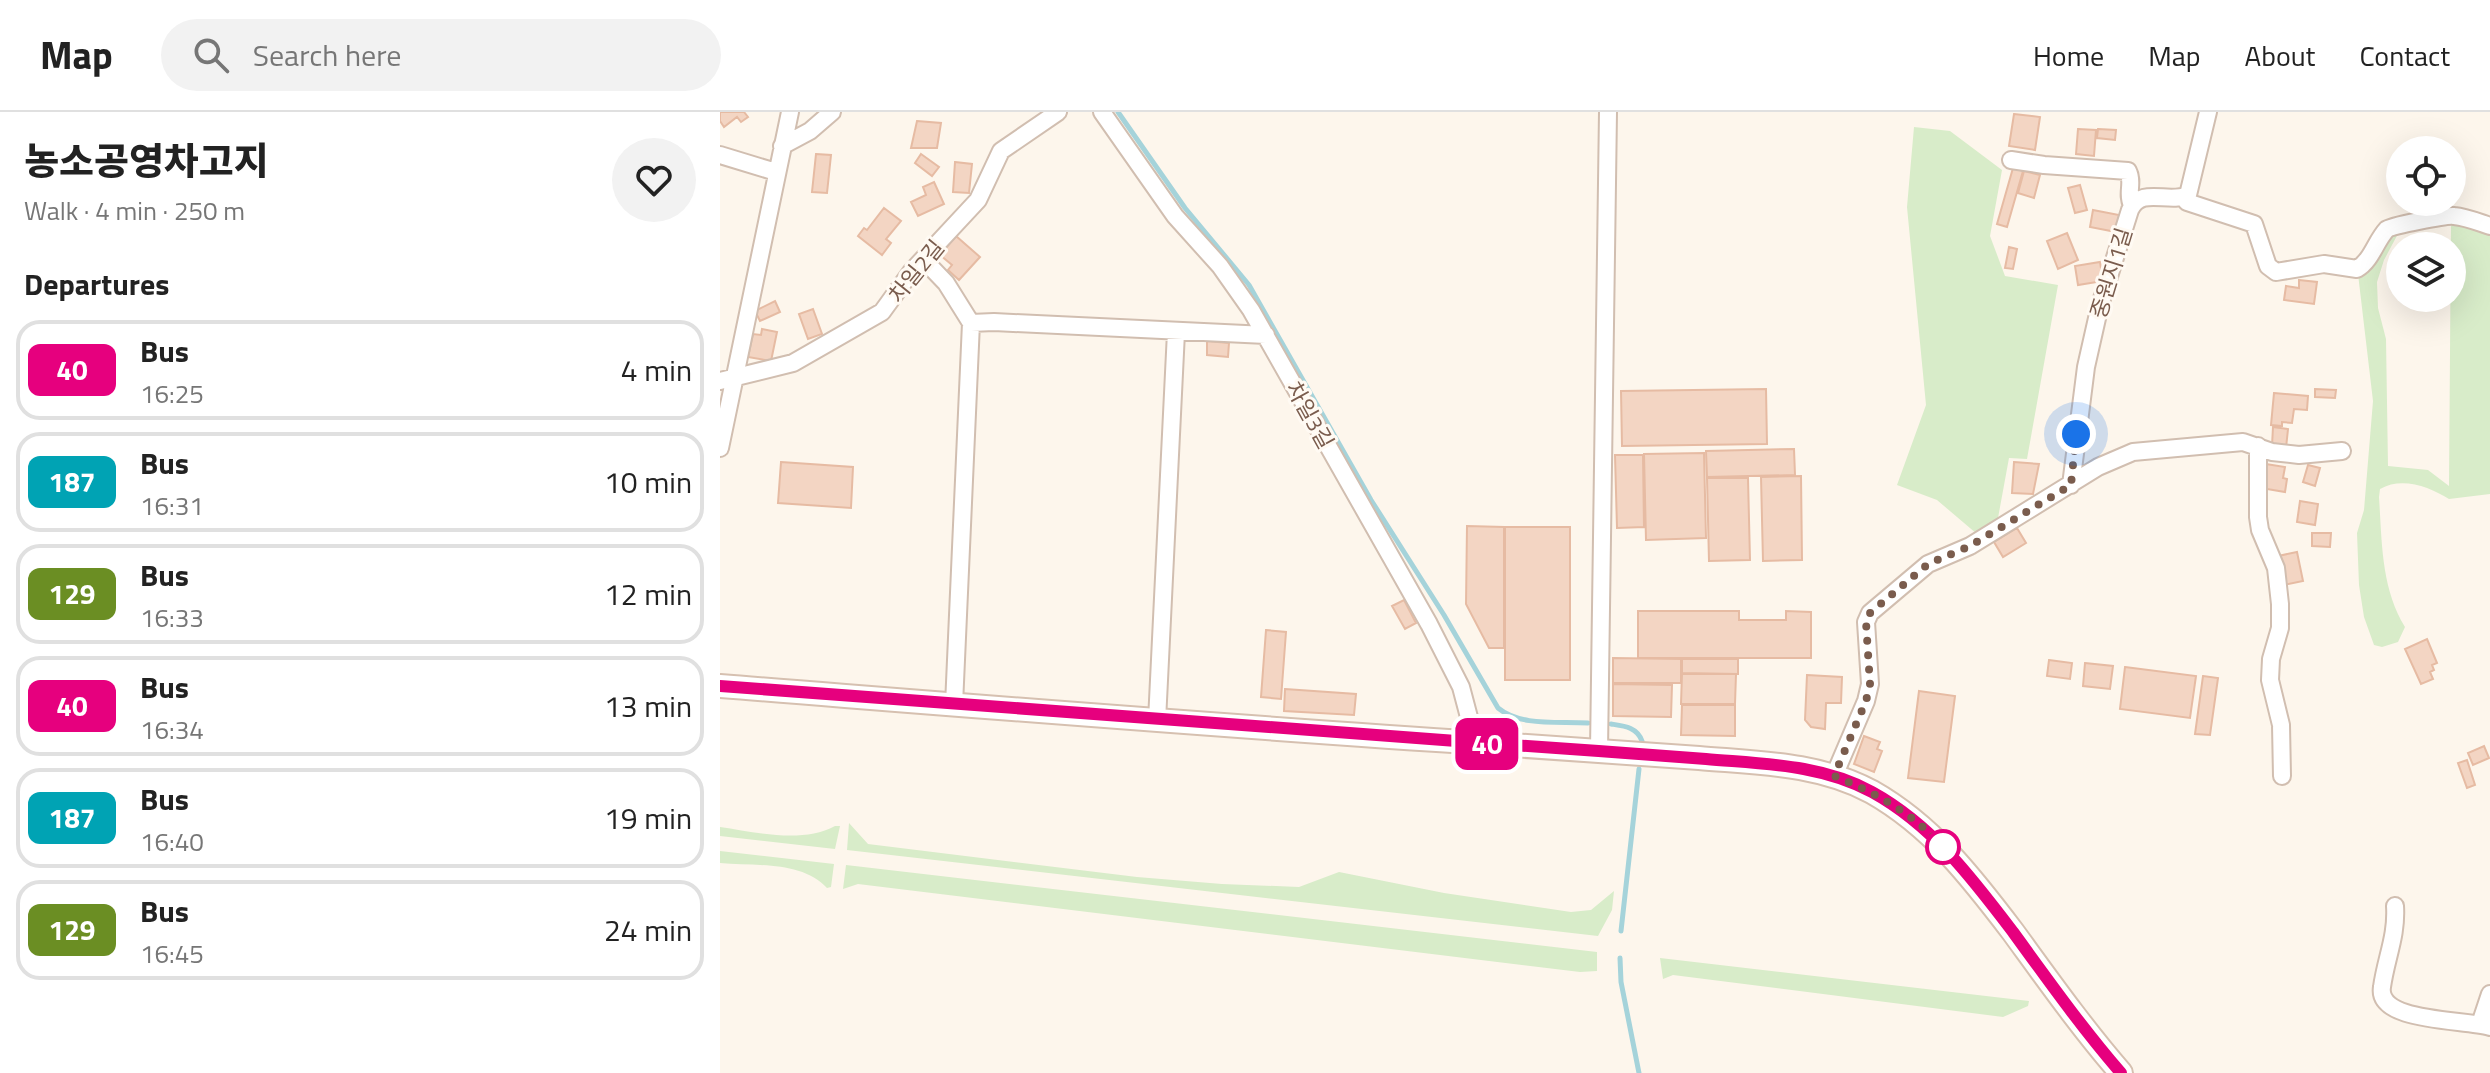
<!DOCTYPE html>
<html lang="en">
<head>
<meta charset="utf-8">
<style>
  :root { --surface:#fff; --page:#f2f2f2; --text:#222; --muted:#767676; --line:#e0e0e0 }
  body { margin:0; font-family:"Titillium Web","Noto Sans KR",sans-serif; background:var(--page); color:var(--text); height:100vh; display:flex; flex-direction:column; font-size:30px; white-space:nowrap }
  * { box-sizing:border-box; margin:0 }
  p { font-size:26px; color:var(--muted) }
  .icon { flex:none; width:44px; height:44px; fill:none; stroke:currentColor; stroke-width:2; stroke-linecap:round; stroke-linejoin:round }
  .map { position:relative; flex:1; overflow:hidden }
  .drawer { display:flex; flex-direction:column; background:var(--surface); width:720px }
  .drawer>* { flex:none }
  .badge { padding:0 16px; border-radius:12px; font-size:28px; line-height:52px }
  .controls { position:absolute; left:1666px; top:24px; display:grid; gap:16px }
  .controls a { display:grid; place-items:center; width:80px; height:80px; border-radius:50%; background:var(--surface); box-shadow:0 8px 32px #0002; font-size:40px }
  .you { position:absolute; width:40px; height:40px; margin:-20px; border:6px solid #fff; border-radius:50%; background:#1a73e8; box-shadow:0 0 0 12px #1a73e833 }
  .map>.badge { position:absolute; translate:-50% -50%; box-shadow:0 0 0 4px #fff }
  h2 { padding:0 24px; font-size:30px; line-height:72px }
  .round { display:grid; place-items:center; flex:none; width:84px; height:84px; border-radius:42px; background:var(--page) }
  .overview { display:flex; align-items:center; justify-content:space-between; height:136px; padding:0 24px }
  h1 { font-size:38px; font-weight:800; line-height:60px }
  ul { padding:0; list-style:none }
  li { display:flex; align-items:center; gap:24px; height:100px; margin:0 16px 12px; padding:0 8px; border:4px solid var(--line); border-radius:24px }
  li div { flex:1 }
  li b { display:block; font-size:30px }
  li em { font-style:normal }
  li .badge { min-width:88px; font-weight:700; text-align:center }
  header { display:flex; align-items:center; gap:48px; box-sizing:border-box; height:112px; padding:0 40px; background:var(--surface); border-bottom:2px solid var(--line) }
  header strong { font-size:38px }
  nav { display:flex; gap:44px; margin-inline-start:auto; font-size:28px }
  .search { width:560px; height:72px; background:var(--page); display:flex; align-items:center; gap:20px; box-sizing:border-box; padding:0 28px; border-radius:44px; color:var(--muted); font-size:30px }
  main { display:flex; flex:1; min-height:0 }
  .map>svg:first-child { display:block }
  .green { fill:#d8ecc9 }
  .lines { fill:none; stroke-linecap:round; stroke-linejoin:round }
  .stream { stroke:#a5d3da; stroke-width:5 }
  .building { fill:#f3d5c3; stroke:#e6bba3; stroke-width:2 }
  .street-casing { stroke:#d1beb0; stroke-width:20 }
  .secondary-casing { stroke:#d6c0b0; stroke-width:26 }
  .street { stroke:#fff; stroke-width:16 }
  .secondary { stroke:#fff; stroke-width:22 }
  .line-casing { stroke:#fff; stroke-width:18 }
  .line { stroke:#e6007e; stroke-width:12 }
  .walk { stroke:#7a5c4d; stroke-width:8; stroke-dasharray:0 14.4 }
  .stop-dot { fill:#fff; stroke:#e6007e; stroke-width:4 }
  .labels { text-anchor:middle; stroke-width:6; stroke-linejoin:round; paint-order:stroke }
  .street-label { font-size:22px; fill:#7a5c4d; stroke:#fffaf3 }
</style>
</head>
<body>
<header>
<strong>Map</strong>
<div class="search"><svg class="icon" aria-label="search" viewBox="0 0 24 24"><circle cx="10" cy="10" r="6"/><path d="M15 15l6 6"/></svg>Search here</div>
<nav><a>Home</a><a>Map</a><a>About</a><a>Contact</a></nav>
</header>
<main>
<section class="drawer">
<div class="overview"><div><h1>농소공영차고지</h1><p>Walk · 4 min · 250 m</p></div><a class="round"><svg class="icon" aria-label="heart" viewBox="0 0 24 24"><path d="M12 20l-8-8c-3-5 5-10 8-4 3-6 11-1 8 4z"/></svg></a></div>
<h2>Departures</h2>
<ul>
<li><span class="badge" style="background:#e6007e;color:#fff">40</span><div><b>Bus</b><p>16:25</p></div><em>4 min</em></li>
<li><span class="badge" style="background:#00a3b4;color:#fff">187</span><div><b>Bus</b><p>16:31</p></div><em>10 min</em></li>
<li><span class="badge" style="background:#6b8e23;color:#fff">129</span><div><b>Bus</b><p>16:33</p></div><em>12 min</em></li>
<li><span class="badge" style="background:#e6007e;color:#fff">40</span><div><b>Bus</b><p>16:34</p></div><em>13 min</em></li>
<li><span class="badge" style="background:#00a3b4;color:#fff">187</span><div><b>Bus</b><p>16:40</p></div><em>19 min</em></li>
<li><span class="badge" style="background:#6b8e23;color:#fff">129</span><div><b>Bus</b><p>16:45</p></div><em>24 min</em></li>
</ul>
</section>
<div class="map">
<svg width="1770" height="961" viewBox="0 0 1770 961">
  <rect width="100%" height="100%" fill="#fdf6ec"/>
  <path class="green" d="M1194,15L1230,19L1282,58L1270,124L1285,164L1338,173L1307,347L1289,346L1278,406L1257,422L1217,388L1177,373L1206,293L1187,95Z
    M1731,110L1770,118V382L1729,387C1710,375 1682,364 1660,377L1659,385C1662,430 1661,476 1685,515L1678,530L1662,535L1654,533L1644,505L1639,473L1637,421L1644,398L1653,289L1638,162L1671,119L1680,118L1664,148L1657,170L1658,196L1666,227L1668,354L1708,358L1729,374Z
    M129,711L148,732L417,765L502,772L579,775L619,760L724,781L851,800L871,798L894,779L892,798L878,824L127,738Z
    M115,714H120L115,737L0,724V715C35,720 82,732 115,714Z
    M0,739L114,752L111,775L107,776C83,749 34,754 0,751Z
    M126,753L877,840V859L860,860L138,772L123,777Z
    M940,846L1309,889L1308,894L1283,905L953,863L943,867Z"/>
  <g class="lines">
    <path class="stream" d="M398,0L465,96L529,173L651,388L724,503L778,596C801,615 839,609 868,611
      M891,612C904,614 917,615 922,629
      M901,819L919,657
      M900,846L901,870L919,961"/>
  </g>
  <path class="building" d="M0,0H24L28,5L21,10L17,5L4,15L0,9Z
    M1294,2L1320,5L1315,38L1289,34Z
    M197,9L221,11L217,36H191Z
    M1358,17L1376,18L1374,44L1356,42Z
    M1378,17L1396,18L1395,28L1377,26Z
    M96,42L111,43L107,81L92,80Z
    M201,42L219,55L212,64L195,51Z
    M235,50L252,52L249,81L233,80Z
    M1293,56L1303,59L1287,115L1277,112Z
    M1304,59L1320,63L1314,86L1298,81Z
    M214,70L224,92L198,104L191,90L206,83L203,75Z
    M1360,73L1367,98L1355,101L1348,76Z
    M164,96L181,109L166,127L171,131L162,143L138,124L144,116L147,118Z
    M1373,98L1399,103L1396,120L1370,115Z
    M1347,121L1358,148L1338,157L1327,129Z
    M236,124L260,145L239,168L228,158L232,153L220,143Z
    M1289,135L1297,137L1293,157L1285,156Z
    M1380,150L1383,169L1358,173L1355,154Z
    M1579,168L1597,170L1594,192L1564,188L1566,174L1579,176Z
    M55,189L60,200L40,209L35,199Z
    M93,197L102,222L88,227L79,202Z
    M42,217L57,220L51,249L28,245L33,222L41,223Z
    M487,229L509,231L508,245L487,243Z
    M1046,277L1047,332L902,334L901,279Z
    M1595,277L1616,278L1615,286L1595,285Z
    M1554,281L1588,284L1587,298L1574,297L1572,311L1562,310V314L1551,313Z
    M1553,315L1568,317L1566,336L1552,334Z
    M1074,337L1075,363L987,365L986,339Z
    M984,341L986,426L926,428L924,342Z
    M895,343H923L924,415L897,416Z
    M61,350L133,355L131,396L58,391Z
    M1294,350L1319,352L1313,382L1292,381Z
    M1546,352L1565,355L1563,366L1567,367L1565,380L1541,376Z
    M1588,353L1600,356L1595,374L1583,370Z
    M1081,364L1082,448L1043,449L1041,365Z
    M987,366H1028L1030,448L989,449Z
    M1580,389L1598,392L1595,413L1577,410Z
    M747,414L784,415V536H769L746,492Z
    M785,415H850V568H785Z
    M1297,416L1306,431L1283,445L1274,430Z
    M1592,421H1611L1610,435L1592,434Z
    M1577,440L1583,469L1564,473L1558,444Z
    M684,488L696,511L685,517L672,494Z
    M918,499H1019V508H1066V499L1091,500V546H918Z
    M546,518L566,520L561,587L541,585Z
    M1707,527L1717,551L1712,553L1714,558L1710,560L1713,567L1701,572L1685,537Z
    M893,546L961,547V571H893Z
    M962,547H1018V562L962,561Z
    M1329,548L1352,551L1350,567L1327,564Z
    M1365,551L1393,554L1390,577L1363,574Z
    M1405,555L1476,564L1470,606L1400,597Z
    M962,562H1016L1015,592H961Z
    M1087,563L1122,565L1121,591H1106L1105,617L1091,615L1085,608Z
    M1483,564L1498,566L1490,623L1475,622Z
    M893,572L952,573L951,605L893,604Z
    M565,577L636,582L634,603L564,599Z
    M1199,579L1235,584L1224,670L1188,666Z
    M962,593H1015V624L961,623Z
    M1144,624L1160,630L1157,637L1162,639L1154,660L1134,652Z
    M1764,634L1769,646L1753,653L1748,641Z
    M1747,648L1755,673L1747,676L1738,651Z"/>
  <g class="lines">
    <defs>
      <path id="street" d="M382,0L455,104L500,154L531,198L709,512L741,575L750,609V630
        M62,34L90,19L112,0
        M0,43L56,60
        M1291,48L1324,53L1408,59C1414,70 1406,82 1412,93
        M1463,85L1467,90L1534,112L1548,154L1556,160L1604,152L1637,157C1652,148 1655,130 1667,117C1670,114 1727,103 1734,104C1746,105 1758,110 1770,114
        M203,147L226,171L251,211L234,593
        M251,211L274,210L546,223
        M0,269L73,251L162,200L191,160L258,88L281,39L338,0
        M1538,334V405L1540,418L1556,456L1560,492V516L1551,547L1550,568L1561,613L1562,664
        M0,336L70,0
        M1351,373L1366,255L1380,193L1410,98C1421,74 1448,92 1468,83L1488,0
        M437,609L456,220
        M879,638L888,0
        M1114,664L1146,589L1150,572L1146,510L1150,501L1208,452L1250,434L1378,355L1413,340L1523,330L1552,340L1579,343L1622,339
        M1675,794C1677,824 1666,846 1662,875C1656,911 1746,907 1770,915
        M1760,912L1770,882"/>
      <path id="secondary" d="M0,574C254,594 508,615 763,631C835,636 907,641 979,646C1037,651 1099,651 1152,680C1212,714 1252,766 1293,820C1328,868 1362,916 1401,961"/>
    </defs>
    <use href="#street" class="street-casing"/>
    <use href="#secondary" class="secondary-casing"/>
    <use href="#street" class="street"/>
    <use href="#secondary" class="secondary"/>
  </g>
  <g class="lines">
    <defs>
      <path id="line" d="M0,574C254,594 508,614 763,631C837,636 912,641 986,647C1042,652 1101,652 1152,680C1212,713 1252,766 1293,820C1328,868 1362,916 1401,961"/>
    </defs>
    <use href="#line" class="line-casing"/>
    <use href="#line" class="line"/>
    <path class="walk" d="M1223,735C1194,702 1154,680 1114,664L1146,589L1150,572L1146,510L1150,501L1208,452L1250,434L1351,373L1356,322"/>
  </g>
  <circle class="stop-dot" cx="1223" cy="735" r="16"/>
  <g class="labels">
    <g class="street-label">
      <text transform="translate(196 159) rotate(-51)" y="8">차일2길</text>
      <text transform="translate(1391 161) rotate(-73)" y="8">중원지1길</text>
      <text transform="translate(590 303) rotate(61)" y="8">차일3길</text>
    </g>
  </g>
</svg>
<div class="controls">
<a><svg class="icon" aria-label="locate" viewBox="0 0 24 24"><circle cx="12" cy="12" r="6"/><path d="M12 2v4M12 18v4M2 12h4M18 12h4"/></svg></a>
<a><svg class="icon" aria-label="layers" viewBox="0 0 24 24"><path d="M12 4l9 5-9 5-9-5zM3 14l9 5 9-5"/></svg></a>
</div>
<div class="you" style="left:1356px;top:322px"></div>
<b class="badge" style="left:767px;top:632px;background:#e6007e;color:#fff">40</b>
</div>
</main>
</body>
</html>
